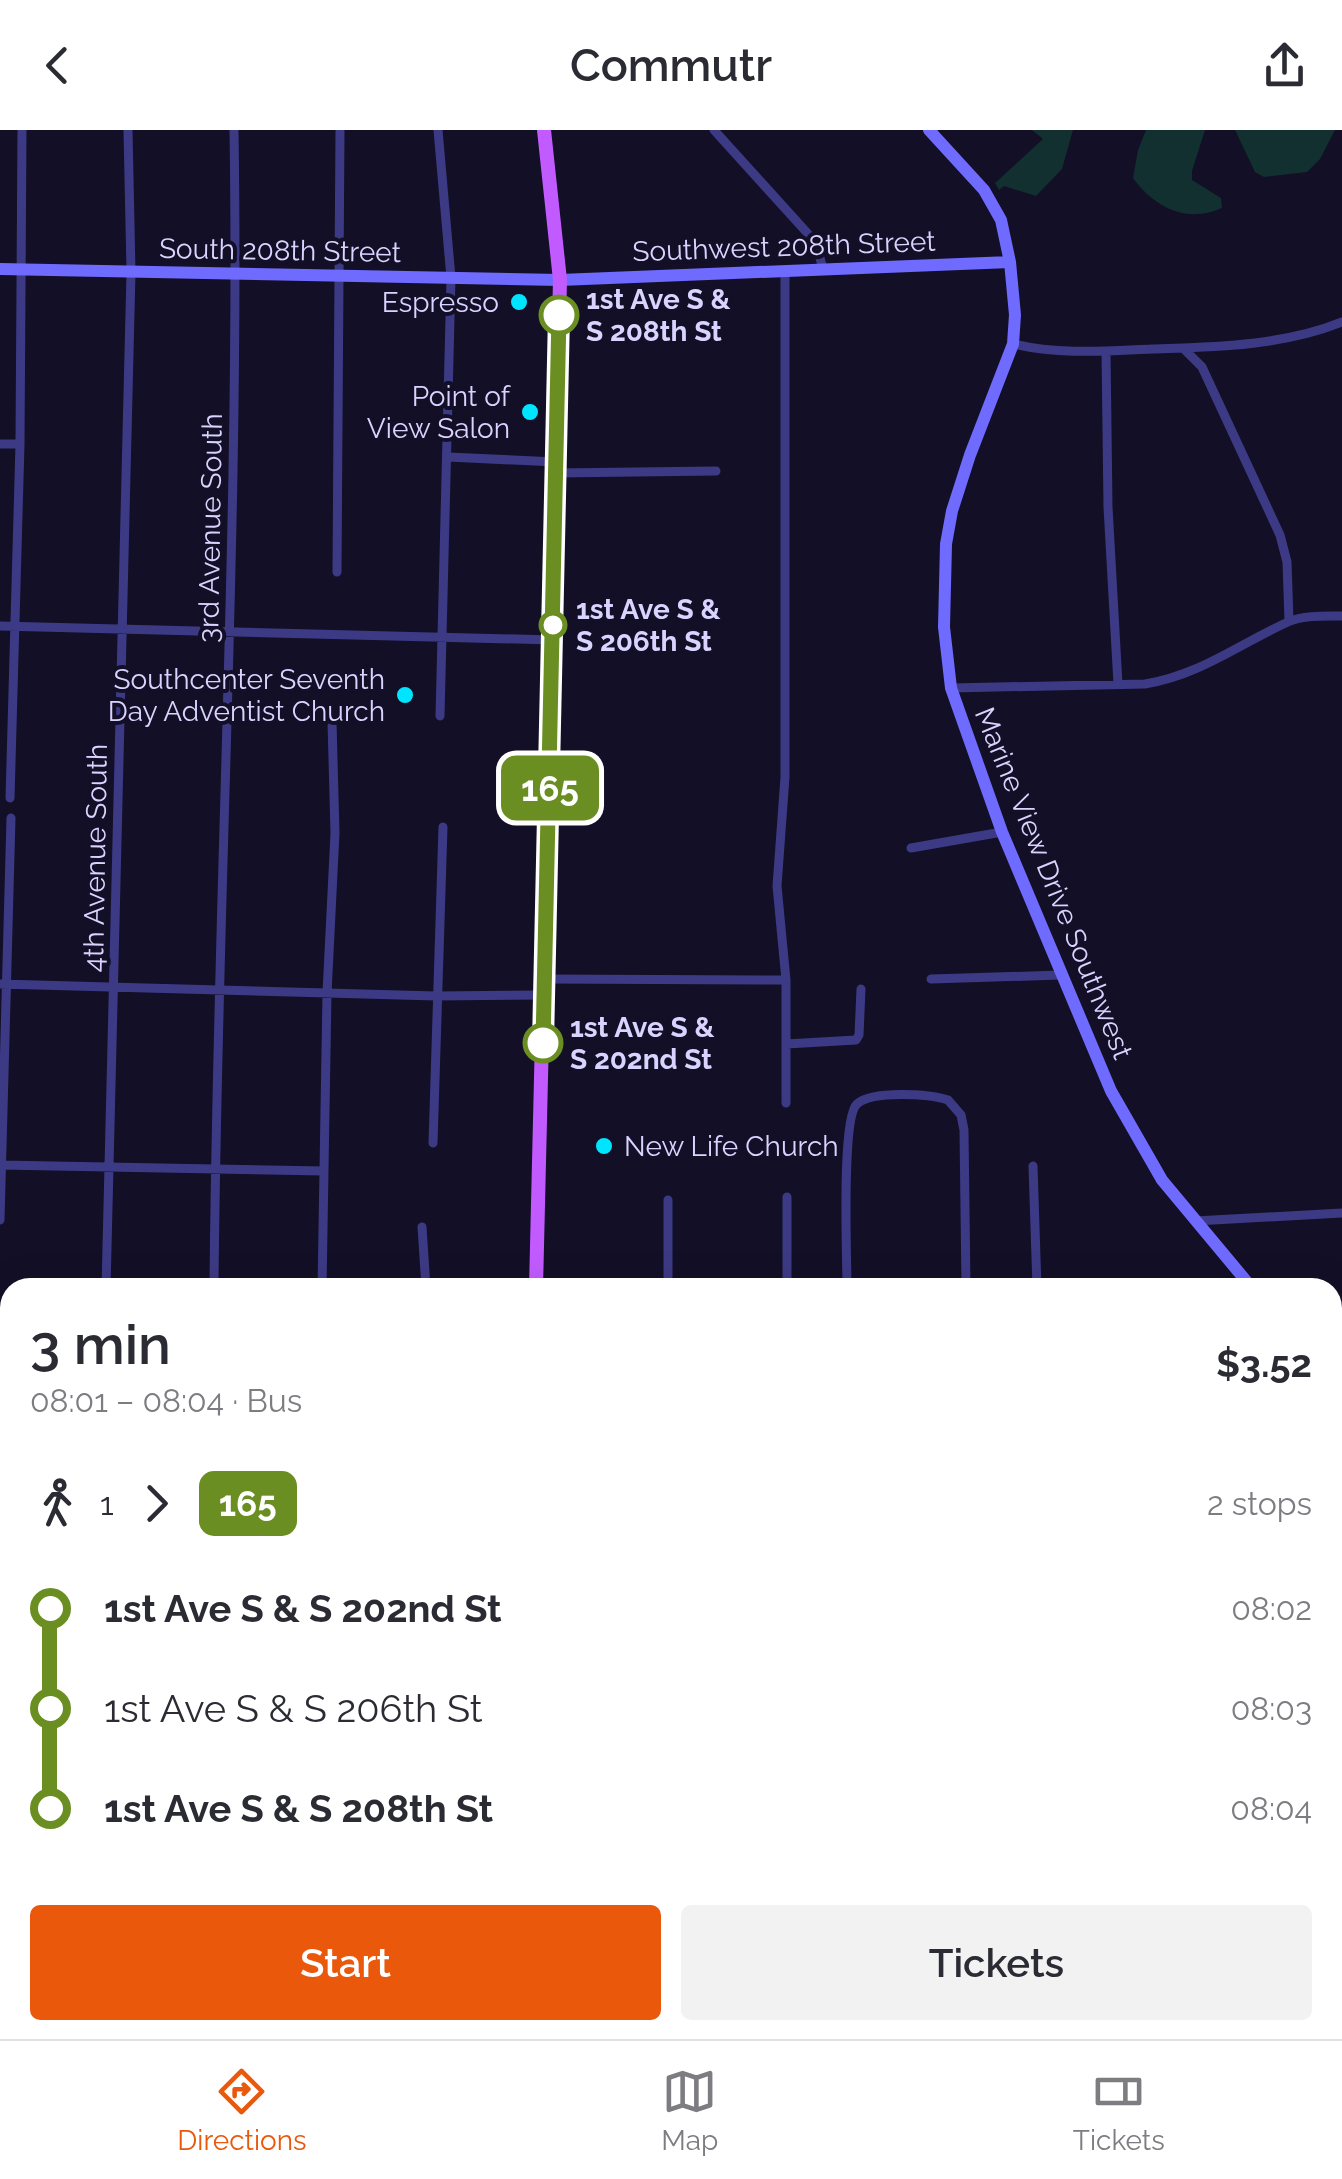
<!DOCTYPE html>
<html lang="en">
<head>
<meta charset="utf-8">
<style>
  :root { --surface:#fff; --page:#f2f2f3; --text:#2b2b33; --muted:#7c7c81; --line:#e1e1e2; --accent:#ea580c }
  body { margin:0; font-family:Raleway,sans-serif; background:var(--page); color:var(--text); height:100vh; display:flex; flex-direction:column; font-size:38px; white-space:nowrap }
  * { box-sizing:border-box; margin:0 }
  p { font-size:32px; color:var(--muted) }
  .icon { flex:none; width:55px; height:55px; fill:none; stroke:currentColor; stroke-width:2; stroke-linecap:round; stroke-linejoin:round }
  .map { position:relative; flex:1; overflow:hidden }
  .drawer { position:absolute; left:0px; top:1148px; width:1342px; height:762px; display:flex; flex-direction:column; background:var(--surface); border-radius:30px 30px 0 0; box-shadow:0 10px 40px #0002 }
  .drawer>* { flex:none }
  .badge { padding:0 20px; border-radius:15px; font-size:35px; line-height:65px }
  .map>.badge { position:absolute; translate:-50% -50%; box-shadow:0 0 0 5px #fff }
  .legs { display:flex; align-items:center; gap:15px; height:110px; padding:0 30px; font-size:32px }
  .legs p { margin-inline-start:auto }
  .head { display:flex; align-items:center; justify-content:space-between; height:170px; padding:0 30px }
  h1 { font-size:55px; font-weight:600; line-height:75px }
  .button { display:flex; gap:20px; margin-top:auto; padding:20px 30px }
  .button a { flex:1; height:115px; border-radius:10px; background:var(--accent); color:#fff; font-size:40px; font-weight:600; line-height:115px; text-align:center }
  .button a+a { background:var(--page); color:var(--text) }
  ul { padding:0 30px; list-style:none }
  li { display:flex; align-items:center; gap:35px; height:100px; font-size:38px }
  li i { display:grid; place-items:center; width:15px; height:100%; margin:0 12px; background:currentColor }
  li i::after { content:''; width:25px; height:25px; margin:-12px; border:8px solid; border-radius:50%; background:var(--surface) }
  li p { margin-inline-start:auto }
  li:first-child i { background:linear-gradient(#0000 50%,currentColor 0) }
  li:last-child i { background:linear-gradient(currentColor 50%,#0000 0) }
  header { display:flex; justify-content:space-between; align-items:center; height:130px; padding:0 30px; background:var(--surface); font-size:45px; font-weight:600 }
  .menu { display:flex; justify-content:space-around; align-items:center; height:140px; border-top:2px solid var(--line); background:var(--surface); font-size:28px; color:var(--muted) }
  .menu a { display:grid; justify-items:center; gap:5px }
  .menu .selected { color:var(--accent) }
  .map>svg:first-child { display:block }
  .green { fill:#12302f }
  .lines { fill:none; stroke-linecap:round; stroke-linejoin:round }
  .street { stroke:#3d3a85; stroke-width:9 }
  .secondary { stroke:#6f6bff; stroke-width:12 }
  .primary { stroke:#c25bff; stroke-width:14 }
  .line-1-casing { stroke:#fff; stroke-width:22 }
  .line-1 { stroke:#6b8e23; stroke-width:15 }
  .poi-dot { fill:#00e5ff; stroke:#130f26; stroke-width:4 }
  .stop-1-dot { fill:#fff; stroke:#6b8e23; stroke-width:5 }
  .labels { text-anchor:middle; stroke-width:8; stroke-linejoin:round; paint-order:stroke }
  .street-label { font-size:28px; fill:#d9d4ff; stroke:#130f26 }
  .stop-label { font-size:28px; font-weight:bold; fill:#d9d4ff; stroke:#130f26; text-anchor:start }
  .poi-label { font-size:28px; fill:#d9d4ff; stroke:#130f26; text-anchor:end }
</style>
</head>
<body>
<header><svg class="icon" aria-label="back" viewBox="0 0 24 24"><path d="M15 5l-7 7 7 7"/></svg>Commutr<svg class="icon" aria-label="share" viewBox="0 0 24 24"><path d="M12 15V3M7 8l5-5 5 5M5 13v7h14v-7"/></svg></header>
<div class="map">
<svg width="1342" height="1909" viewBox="0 0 1342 1909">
  <rect width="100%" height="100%" fill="#130f26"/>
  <path class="green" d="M1032,0H1073L1062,39L1036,66L1004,56L999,60L995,53L1043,9Z
    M1146,0H1205L1192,41V50L1221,68L1222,78C1186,94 1154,77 1133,48L1138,20Z
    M1235,0H1335L1320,29L1307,42L1264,47L1255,42Z"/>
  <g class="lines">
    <path class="street" d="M438,0L451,148L440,586
      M714,0L810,106L817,117L823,139
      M785,141V647L777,756L786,850V973
      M1013,214C1059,225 1105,221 1152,219C1214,217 1283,216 1342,192
      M1185,220L1202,237L1280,405L1287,432L1289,491
      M1106,221L1108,377L1118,554
      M0,314H20
      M448,327L556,332
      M556,343L716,341
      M337,442L340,0
      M0,496L553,510
      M951,558L1145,554C1200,545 1239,514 1288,492C1304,485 1325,486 1342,486
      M10,668L20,314L22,0
      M911,718L1002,702
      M545,849L786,850
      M931,849L1061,845
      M0,854L436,866L544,865
      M786,914L856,910L859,905L861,859
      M433,1013L443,697
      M0,1035L324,1041
      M1033,1036L1037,1158
      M787,1067V1158
      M668,1070V1158
      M0,1090L11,688
      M1195,1091L1342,1083
      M422,1097L426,1158
      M106,1158L131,142L128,0
      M214,1158C217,772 240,386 234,0
      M322,1158L327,863L335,703L332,592
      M847,1158C847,1129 841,988 857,974C872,960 930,964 948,970L961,985L964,1000L966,1158
      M1332,1285L1342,1284
      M1332,1656H1342
      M0,1711H10
      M102,1900L104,1909
      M355,1900V1909
      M480,1900V1909
      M1064,1900L1065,1909
      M167,1909L175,1900"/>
    <path class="secondary" d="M929,0L984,60L1001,90L1010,132L1015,185L1013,214L970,325L952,381L946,414L944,497L951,558L1002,702L1111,961L1162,1050L1252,1158
      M0,139L560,150L1010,132
      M0,1216H10
      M1332,1248L1342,1258"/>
    <path class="primary" d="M536,1158L560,150L544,0
      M560,1900V1909"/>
  </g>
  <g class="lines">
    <defs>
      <path id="line-1" d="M543,913L559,185"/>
    </defs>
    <use href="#line-1" class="line-1-casing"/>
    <use href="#line-1" class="line-1"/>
  </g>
  <g class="poi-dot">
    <circle cx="519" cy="172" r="10"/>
    <circle cx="530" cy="282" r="10"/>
    <circle cx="405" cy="565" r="10"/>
    <circle cx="604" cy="1016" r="10"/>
  </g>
  <g class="stop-1-dot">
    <circle cx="559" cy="185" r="18"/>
    <circle cx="553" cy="495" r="12"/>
    <circle cx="543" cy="913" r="18"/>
  </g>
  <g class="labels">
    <g class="street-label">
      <text transform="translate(784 116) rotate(-2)" y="10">Southwest 208th Street</text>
      <text transform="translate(280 120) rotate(1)" y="10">South 208th Street</text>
      <text transform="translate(210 398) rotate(-89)" y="10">3rd Avenue South</text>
      <text transform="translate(95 728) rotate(-89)" y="10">4th Avenue South</text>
      <text transform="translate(1054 753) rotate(68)" y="10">Marine View Drive Southwest</text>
    </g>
    <g class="stop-label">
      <text x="586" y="179">1st Ave S &amp;<tspan x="586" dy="32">S 208th St</tspan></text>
      <text x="576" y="489">1st Ave S &amp;<tspan x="576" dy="32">S 206th St</tspan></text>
      <text x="570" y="907">1st Ave S &amp;<tspan x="570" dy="32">S 202nd St</tspan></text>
    </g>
    <g class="poi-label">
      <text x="499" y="182">Espresso</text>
      <text x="510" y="276">Point of<tspan x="510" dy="32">View Salon</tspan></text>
      <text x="385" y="559">Southcenter Seventh<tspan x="385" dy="32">Day Adventist Church</tspan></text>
      <text x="624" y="1026" text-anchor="start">New Life Church</text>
    </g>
  </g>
</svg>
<b class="badge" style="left:550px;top:658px;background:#6b8e23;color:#fff">165</b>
<section class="drawer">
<div class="head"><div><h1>3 min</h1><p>08:01 – 08:04 · Bus</p></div><b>$3.52</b></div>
<div class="legs"><svg class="icon" aria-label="walk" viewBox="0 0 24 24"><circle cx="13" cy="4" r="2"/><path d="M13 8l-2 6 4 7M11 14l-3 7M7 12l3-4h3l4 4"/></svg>1<svg class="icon" aria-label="forward" viewBox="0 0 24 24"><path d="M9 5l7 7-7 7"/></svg><b class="badge" style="background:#6b8e23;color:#fff">165</b><p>2 stops</p></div>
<ul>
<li><i style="color:#6b8e23"></i><b>1st Ave S &amp; S 202nd St</b><p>08:02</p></li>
<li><i style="color:#6b8e23"></i><span>1st Ave S &amp; S 206th St</span><p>08:03</p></li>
<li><i style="color:#6b8e23"></i><b>1st Ave S &amp; S 208th St</b><p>08:04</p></li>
</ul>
<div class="button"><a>Start</a><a>Tickets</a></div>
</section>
</div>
<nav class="menu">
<a class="selected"><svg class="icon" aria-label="directions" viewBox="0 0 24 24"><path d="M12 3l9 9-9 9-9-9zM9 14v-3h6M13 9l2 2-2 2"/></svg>Directions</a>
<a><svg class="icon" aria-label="map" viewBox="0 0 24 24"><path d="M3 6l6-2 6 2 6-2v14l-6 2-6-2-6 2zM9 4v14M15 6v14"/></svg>Map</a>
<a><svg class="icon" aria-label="tickets" viewBox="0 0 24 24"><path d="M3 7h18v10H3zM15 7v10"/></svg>Tickets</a>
</nav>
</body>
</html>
